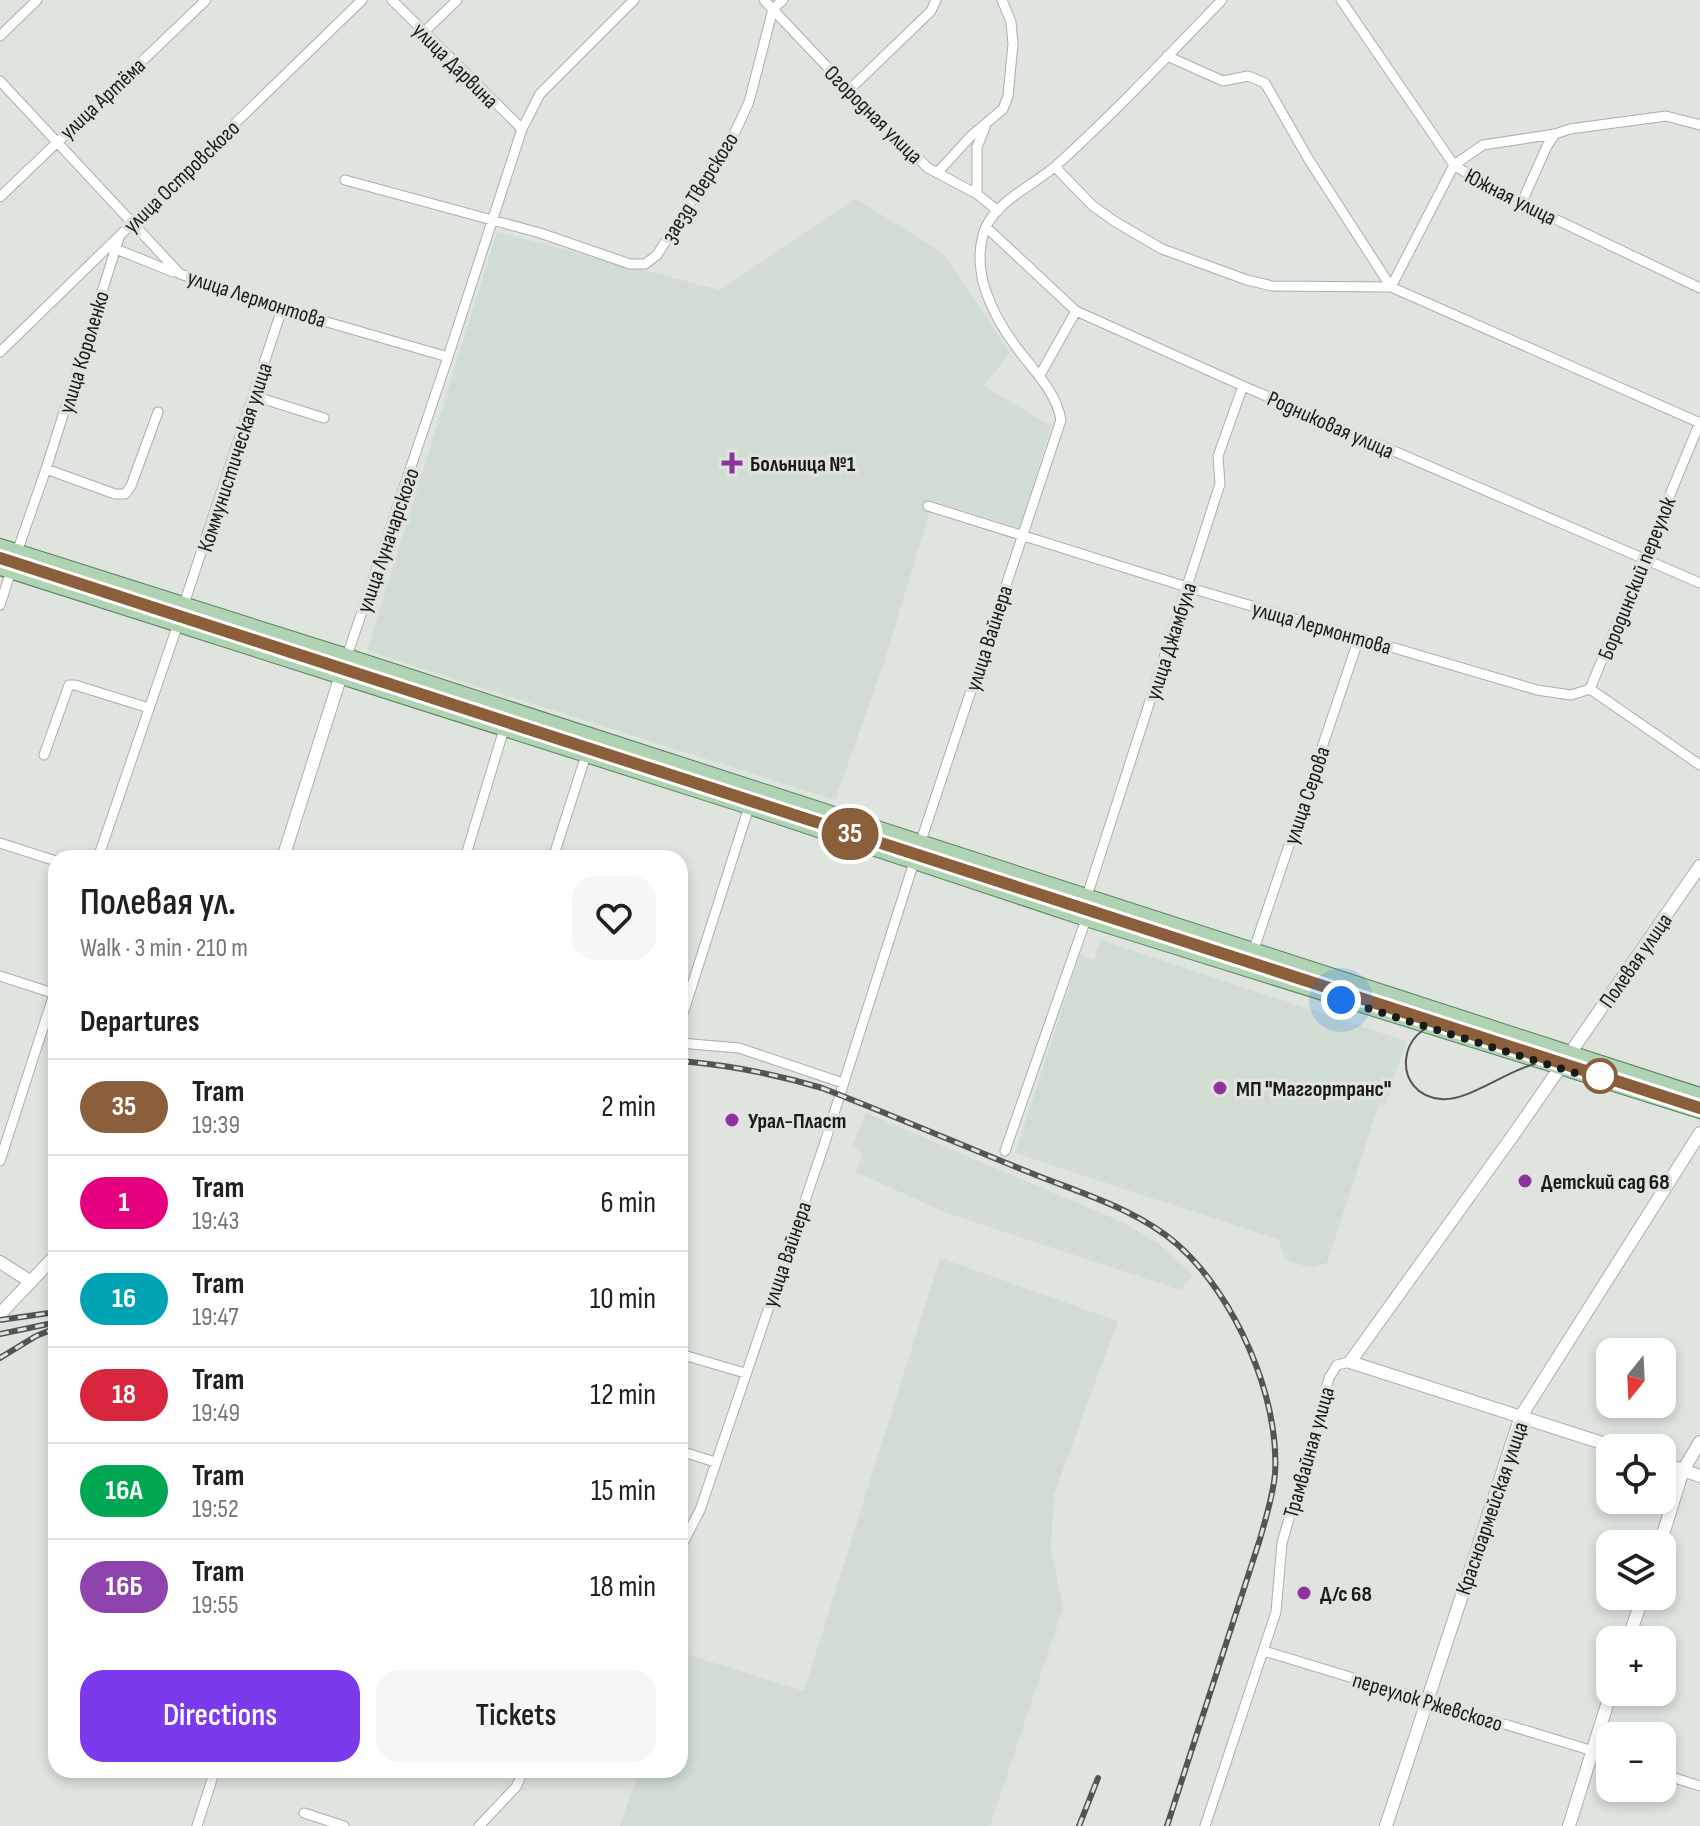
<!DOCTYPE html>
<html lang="en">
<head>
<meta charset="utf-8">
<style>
  :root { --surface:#fff; --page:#f6f6f6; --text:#202124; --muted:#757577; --line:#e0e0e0; --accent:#7c3aed }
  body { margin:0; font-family:"Sofia Sans Condensed",sans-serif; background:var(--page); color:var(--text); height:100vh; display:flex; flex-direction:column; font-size:30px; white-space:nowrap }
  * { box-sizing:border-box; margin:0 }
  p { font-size:26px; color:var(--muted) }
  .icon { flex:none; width:44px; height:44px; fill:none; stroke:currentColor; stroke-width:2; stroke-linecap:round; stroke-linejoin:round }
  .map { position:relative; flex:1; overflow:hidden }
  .side { position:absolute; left:48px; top:850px; width:640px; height:928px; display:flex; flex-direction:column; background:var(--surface); border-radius:24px; box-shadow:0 4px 12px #0003 }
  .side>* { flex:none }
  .badge { padding:0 16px; border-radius:26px; font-size:28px; line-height:52px }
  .needle { width:52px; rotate:198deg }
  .buttons { position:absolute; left:1596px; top:1338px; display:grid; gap:16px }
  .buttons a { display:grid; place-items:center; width:80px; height:80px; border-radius:16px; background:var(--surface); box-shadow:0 4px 12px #0003; font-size:40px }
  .you { position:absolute; width:40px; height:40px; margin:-20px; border:6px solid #fff; border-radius:50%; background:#1a73e8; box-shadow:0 0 0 12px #1a73e833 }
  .map>.badge { position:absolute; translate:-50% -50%; box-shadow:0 0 0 4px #fff }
  h2 { padding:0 32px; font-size:30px; line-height:72px }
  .round { display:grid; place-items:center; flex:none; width:84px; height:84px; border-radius:24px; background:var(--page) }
  .headline { display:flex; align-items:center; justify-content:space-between; height:136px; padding:0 32px }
  h1 { font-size:38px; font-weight:600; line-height:60px }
  .button { display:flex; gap:16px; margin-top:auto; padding:16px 32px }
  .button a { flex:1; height:92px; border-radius:24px; background:var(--accent); color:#fff; font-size:32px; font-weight:600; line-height:92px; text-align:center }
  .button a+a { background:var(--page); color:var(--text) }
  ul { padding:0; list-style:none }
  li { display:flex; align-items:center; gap:24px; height:96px; padding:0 32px; border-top:2px solid var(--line) }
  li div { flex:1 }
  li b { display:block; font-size:30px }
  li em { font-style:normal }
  li .badge { min-width:88px; font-weight:700; text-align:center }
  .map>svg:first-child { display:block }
  .built { fill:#d1ddd2 }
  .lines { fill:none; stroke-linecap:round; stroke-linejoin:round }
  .street-casing { stroke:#aaafaa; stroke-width:11 }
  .secondary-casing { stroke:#aaafaa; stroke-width:14 }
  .primary-casing { stroke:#577f5c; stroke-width:16 }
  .street { stroke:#fff; stroke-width:9 }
  .secondary { stroke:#fff; stroke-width:12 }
  .primary { stroke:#afd3b3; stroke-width:14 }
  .tram { stroke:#525553; stroke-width:2 }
  .rail-casing { stroke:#525553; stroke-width:6 }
  .rail { stroke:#dfe4df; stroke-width:3; stroke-dasharray:9; stroke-linecap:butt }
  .line-casing { stroke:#fff; stroke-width:18 }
  .line { stroke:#8b5e3c; stroke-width:12 }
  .walk { stroke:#191b1a; stroke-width:8; stroke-dasharray:0 14.4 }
  .poi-dot { fill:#8d339e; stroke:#dfe4df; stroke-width:3 }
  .stop-dot { fill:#fff; stroke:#8b5e3c; stroke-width:4 }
  .labels { text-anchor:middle; stroke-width:7; stroke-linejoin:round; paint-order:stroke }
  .street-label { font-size:22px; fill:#191b1a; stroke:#dfe4df }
  .poi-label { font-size:22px; font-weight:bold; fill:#191b1a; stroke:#dfe4df; text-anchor:start }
</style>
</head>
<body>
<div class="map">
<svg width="1700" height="1826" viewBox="0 0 1700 1826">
  <rect width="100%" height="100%" fill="#dfe4df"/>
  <path class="built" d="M856,199L943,253L1010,353L984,386L1051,426L1020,528L933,501L884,663L835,800L367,651L497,232L720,290Z
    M1101,940L1406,1041L1385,1105L1379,1104L1327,1263L1310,1268L1285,1259L1279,1240L1015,1153L1080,955L1094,960Z
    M866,1113L1124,1223L1159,1244L1193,1275L1180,1290L944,1212L856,1172L863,1153L852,1146Z
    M940,1258L1118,1321L1054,1494L1051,1549L1063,1608L990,1826H620L639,1770H680V1652L804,1691Z"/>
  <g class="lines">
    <defs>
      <path id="street" d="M392,0L522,129
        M764,0L849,90L928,168L977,194L998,211
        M1341,0L1454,165L1492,189L1700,288
        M423,33L457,0
        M0,36L37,0
        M1167,56L1223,81L1248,76L1265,83L1309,160L1391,287
        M0,81L180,274L282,309L448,357
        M849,90L931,11L936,0
        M1055,167L1093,206L1114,221L1162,249L1247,280L1272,286L1391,287L1700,423
        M937,173L971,136L1003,109L1008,96L1013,44L1011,22L1002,0
        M345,180L540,233L630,264H645L657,255L736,130L749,102L773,9L783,0
        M977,194V147L985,127
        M0,197L206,0
        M1522,202L1547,146L1555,134L1570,129L1666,116L1700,125
        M986,227L1076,311L1243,386L1700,583
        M116,249L173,272
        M1391,287L1454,165L1483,145L1555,134
        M0,352L362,0
        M1040,375L1076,311
        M254,396L324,418
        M46,469L115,494H125L131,486L158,412
        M928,506L1187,587L1537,690L1571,695L1590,689L1700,765
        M17,552L46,469L119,238
        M184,604L282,309
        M0,605L11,571
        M347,656L448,357L522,129L540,94L634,0
        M1590,689L1700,422
        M44,755L69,685H75L149,708
        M0,843L56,861
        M98,858L178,624
        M465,858L504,729
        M553,858L586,755
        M1087,896L1220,484L1218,456L1243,386
        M1253,952L1359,638
        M0,976L56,994
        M680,1023L749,807
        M680,1043L739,1048L843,1083
        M1005,1151L1086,919
        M0,1161L54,994
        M680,1354L745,1373
        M680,1451L715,1462
        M680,1549L700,1510L824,1145L914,862L1061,420C1056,391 1033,370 1017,348C1004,331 992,310 985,289C979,269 978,248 985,229C997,200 1036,184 1058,164C1115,112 1168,56 1222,0
        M1264,1651L1593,1751
        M1662,1774L1700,1786
        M304,1813L344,1826
        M197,1826L215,1770
        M479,1826L516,1787L524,1770
        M1205,1826L1276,1612L1282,1543L1329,1378L1337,1365L1350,1362"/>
      <path id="secondary" d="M283,858L341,675
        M0,1262L31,1282
        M0,1314L56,1255
        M1618,1448L1350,1362L1514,1134L1700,866
        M1662,1463L1700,1476
        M1660,1544L1683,1470L1700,1442
        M1628,1640L1643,1596
        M1386,1826L1521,1416L1700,1133
        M1569,1826L1611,1692"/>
      <path id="primary" d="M0,546L347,656L1700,1095
        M0,568L749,807L1086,919L1700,1111"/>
    </defs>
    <use href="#street" class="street-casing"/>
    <use href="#secondary" class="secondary-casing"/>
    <use href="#primary" class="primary-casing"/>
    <use href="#street" class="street"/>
    <use href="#secondary" class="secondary"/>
    <use href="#primary" class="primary"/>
    <path class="tram" d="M0,553L1700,1102
      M1446,1023C1396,1025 1391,1095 1441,1099C1472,1102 1515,1062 1552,1061"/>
    <defs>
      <path id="rail" d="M680,1061C729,1065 775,1074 822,1088C892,1115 961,1145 1031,1173C1080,1193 1137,1209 1178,1245C1235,1296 1280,1397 1275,1474C1273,1496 1266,1517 1260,1539L1167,1826
        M0,1320L56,1312
        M0,1334L48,1324
        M0,1358L36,1336L56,1328
        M1079,1826L1098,1778"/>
    </defs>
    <use href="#rail" class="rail-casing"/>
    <use href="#rail" class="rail"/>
  </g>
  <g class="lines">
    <defs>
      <path id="line" d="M0,558L1700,1108"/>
    </defs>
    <use href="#line" class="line-casing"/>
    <use href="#line" class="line"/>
    <path class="walk" d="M1341,1000L1588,1077L1600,1076"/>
  </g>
  <g class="poi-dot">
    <path d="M728 451h8v8h8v8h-8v8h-8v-8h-8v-8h8z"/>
    <circle cx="1220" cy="1088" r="8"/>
    <circle cx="732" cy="1120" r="8"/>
    <circle cx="1525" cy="1181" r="8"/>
    <circle cx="1304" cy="1593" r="8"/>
  </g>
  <circle class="stop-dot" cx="1600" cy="1076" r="16"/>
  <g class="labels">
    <g class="street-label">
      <text transform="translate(456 65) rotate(45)" y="8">улица Дарвина</text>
      <text transform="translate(102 98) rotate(-43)" y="8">улица Артёма</text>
      <text transform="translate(874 114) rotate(45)" y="8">Огородная улица</text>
      <text transform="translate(181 176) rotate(-44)" y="8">улица Островского</text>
      <text transform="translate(699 187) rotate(-58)" y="8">заезд Тверского</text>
      <text transform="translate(1511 196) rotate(27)" y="8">Южная улица</text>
      <text transform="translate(257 298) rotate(18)" y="8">улица Лермонтова</text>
      <text transform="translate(83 352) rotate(-73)" y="8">улица Короленко</text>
      <text transform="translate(1331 424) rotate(24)" y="8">Родниковая улица</text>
      <text transform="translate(234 457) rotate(-72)" y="8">Коммунистическая улица</text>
      <text transform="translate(387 540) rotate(-71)" y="8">улица Луначарского</text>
      <text transform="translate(1636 578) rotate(-68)" y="8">Бородинский переулок</text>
      <text transform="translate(1322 627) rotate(16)" y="8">улица Лермонтова</text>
      <text transform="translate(988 638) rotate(-72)" y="8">улица Вайнера</text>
      <text transform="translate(1170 641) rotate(-72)" y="8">улица Джамбула</text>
      <text transform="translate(1306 795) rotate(-71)" y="8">улица Серова</text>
      <text transform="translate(1635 960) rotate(-55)" y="8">Полевая улица</text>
      <text transform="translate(786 1254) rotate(-71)" y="8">улица Вайнера</text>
      <text transform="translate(1308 1452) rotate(-74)" y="8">Трамвайная улица</text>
      <text transform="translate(1491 1508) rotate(-71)" y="8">Красноармейская улица</text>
      <text transform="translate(1428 1701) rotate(17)" y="8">переулок Ржевского</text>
    </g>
    <g class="poi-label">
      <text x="750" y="471">Больница №1</text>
      <text x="1236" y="1096">МП "Маггортранс"</text>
      <text x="748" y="1128">Урал-Пласт</text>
      <text x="1541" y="1189">Детский сад 68</text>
      <text x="1320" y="1601">Д/с 68</text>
    </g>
  </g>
</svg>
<div class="buttons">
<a><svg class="needle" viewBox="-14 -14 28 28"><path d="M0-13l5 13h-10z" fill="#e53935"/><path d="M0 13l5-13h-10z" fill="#757577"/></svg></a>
<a><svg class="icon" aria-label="locate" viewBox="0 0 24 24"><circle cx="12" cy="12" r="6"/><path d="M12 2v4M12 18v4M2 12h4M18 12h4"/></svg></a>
<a><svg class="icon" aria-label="layers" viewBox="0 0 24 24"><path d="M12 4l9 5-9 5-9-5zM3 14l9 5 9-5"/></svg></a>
<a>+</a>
<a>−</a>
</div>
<div class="you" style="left:1341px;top:1000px"></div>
<b class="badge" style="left:850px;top:834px;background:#8b5e3c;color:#fff">35</b>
<section class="side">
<div class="headline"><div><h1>Полевая ул.</h1><p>Walk · 3 min · 210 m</p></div><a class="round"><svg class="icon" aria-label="heart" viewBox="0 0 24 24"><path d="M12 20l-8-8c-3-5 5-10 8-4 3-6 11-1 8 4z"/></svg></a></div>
<h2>Departures</h2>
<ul>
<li><span class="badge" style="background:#8b5e3c;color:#fff">35</span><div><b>Tram</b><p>19:39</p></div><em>2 min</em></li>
<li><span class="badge" style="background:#e6007e;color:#fff">1</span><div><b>Tram</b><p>19:43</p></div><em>6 min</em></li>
<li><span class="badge" style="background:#00a3b4;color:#fff">16</span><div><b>Tram</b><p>19:47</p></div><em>10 min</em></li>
<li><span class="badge" style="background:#d7263d;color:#fff">18</span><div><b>Tram</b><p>19:49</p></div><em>12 min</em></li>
<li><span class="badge" style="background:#00a651;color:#fff">16А</span><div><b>Tram</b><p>19:52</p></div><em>15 min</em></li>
<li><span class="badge" style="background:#8e44ad;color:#fff">16Б</span><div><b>Tram</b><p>19:55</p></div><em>18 min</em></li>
</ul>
<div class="button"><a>Directions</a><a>Tickets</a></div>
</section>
</div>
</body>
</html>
